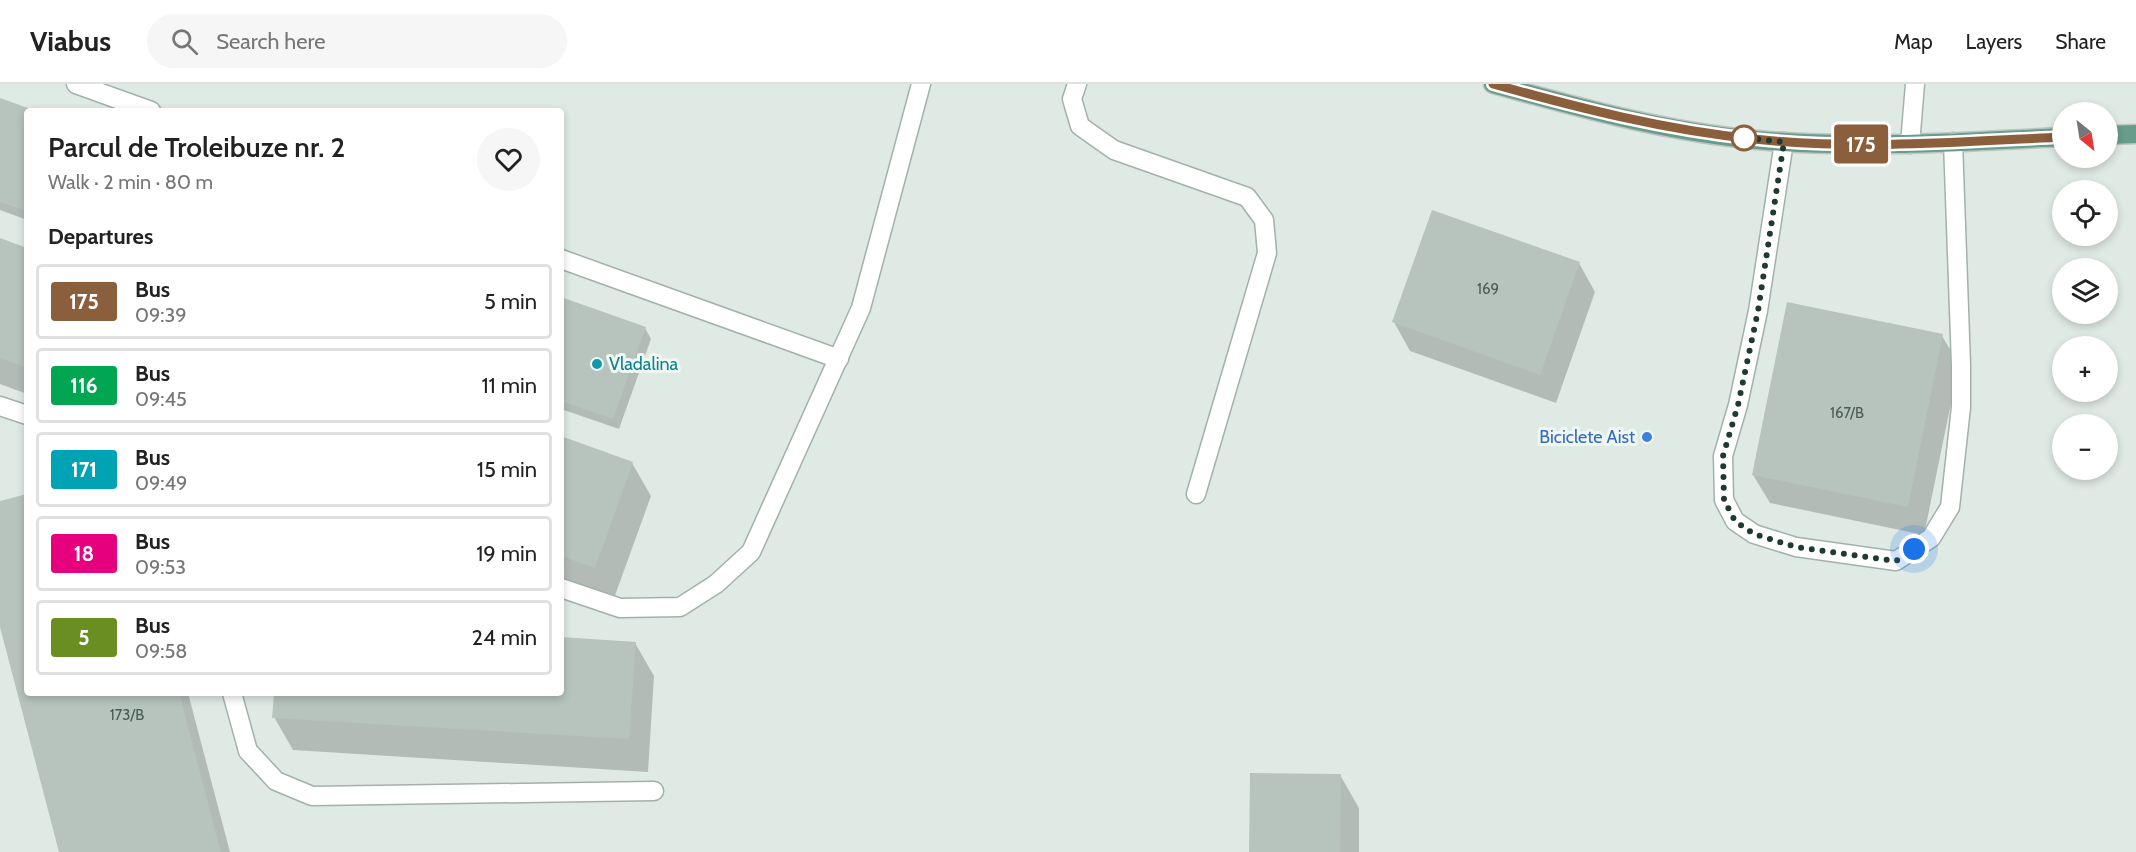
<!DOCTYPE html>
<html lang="en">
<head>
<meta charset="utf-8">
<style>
  :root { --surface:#fff; --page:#f6f6f6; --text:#222; --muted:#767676; --line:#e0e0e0 }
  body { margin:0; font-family:Cabin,sans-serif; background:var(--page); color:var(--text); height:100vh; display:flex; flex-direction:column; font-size:22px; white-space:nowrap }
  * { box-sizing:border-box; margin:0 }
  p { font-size:20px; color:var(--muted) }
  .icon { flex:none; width:33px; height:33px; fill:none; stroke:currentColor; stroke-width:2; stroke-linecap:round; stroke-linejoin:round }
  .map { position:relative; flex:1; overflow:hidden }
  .drawer { position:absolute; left:24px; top:24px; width:540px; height:588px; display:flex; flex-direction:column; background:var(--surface); border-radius:6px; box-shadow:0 3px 9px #0003 }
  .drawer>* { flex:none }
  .badge { padding:0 12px; border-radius:4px; font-size:21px; line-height:39px }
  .needle { width:39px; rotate:150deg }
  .tools { position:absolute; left:2052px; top:18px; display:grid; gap:12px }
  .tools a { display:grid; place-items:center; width:66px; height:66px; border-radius:50%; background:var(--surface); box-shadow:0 3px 9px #0003; font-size:30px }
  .you { position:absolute; width:30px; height:30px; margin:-15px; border:4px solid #fff; border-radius:50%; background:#1a73e8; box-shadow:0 0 0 9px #1a73e833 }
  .map>.badge { position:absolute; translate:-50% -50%; box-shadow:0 0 0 3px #fff }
  h2 { padding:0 24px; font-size:22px; line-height:54px }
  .round { display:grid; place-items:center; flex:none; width:63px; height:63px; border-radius:32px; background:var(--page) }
  .overview { display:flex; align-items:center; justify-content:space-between; height:102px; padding:0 24px }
  h1 { font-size:28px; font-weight:600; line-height:45px }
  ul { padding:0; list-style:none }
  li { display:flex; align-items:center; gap:18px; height:75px; margin:0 12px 9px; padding:0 12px; border:3px solid var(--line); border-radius:6px }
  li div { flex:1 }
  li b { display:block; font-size:22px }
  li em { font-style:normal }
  li .badge { min-width:66px; font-weight:700; text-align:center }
  header { display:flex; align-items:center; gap:36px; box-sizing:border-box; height:84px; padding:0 30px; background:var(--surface); border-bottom:2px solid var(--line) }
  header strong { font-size:28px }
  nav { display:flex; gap:33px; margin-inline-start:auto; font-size:21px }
  .search { width:420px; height:54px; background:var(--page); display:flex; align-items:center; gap:15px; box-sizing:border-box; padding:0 21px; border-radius:33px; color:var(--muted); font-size:22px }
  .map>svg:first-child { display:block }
  .shadow { fill:#0003 }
  .building { fill:#b6c4bd }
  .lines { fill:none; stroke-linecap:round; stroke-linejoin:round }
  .lane-casing { stroke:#a3b1ab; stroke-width:21 }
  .primary-casing { stroke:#bdc4c1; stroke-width:21 }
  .lane { stroke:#fff; stroke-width:18 }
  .primary { stroke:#689c8b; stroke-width:18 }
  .line-casing { stroke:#fff; stroke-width:14 }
  .line { stroke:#8b5e3c; stroke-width:9 }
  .walk { stroke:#223931; stroke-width:6; stroke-dasharray:0 10.8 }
  .stop-dot { fill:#fff; stroke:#8b5e3c; stroke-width:3 }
  .culture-dot { fill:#0f9aa8; stroke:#f0f7f3; stroke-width:2 }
  .shop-dot { fill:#3f7fe0; stroke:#f0f7f3; stroke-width:2 }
  .labels { text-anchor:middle; stroke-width:6; stroke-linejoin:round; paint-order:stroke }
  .number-label { font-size:15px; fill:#475c54 }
  .culture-label { font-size:18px; fill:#0d838f; stroke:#f0f7f3; text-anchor:start }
  .shop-label { font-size:18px; fill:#366cbe; stroke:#f0f7f3; text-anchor:end }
</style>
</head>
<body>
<header>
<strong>Viabus</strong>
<div class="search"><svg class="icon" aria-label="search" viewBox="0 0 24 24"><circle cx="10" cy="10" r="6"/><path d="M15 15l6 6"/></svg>Search here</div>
<nav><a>Map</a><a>Layers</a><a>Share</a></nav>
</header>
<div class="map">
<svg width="2136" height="768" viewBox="0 0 2136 768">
  <rect width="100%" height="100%" fill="#e0eae5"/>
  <path class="shadow" d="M0,16L32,27H27V136L0,126Z
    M0,156L27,165V310L0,300Z
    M1579,179L1595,208L1556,319L1410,267L1394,238Z
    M561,215L645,244L651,255L619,345L561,325Z
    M1942,252L1959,280L1924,451L1770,419L1753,391Z
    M561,354L632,379L651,412L613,517L561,498Z
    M27,412V609H188L230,768H61L0,537V419Z
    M561,555L635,559L654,592L648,688L293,666L274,633L275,609H561Z
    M1340,691L1359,724V768H1251Z"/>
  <path class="building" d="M0,14L36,27H27V127L0,118Z
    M1432,126L1580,178L1540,291L1392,238Z
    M0,154L27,164V284L0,274Z
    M561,213L646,243L613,335L561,317Z
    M1787,218L1943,250L1908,423L1752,391Z
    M561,352L633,378L595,484L561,472Z
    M27,410V609H179L221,768H59L0,543V417Z
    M561,553L636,558L629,655L272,634L274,609H561Z
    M1250,689L1341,690L1340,768H1249Z"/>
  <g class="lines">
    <defs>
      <path id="lane" d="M76,0L151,27
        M1077,0L1072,15L1080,42L1114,66L1247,113L1264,136L1267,169L1196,410
        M1784,58L1758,227L1738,321L1723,372L1724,416L1735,437L1754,450L1796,463L1896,477L1931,454L1950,423L1961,323V281L1953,58
        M1910,60L1915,0
        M561,175L839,275
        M0,322L27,331
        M561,504L620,524L680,523L716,500L751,468L861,224L921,0
        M232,609L248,667L276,697L312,712L654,707"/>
      <path id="primary" d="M1493,0C1580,24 1667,48 1757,56C1858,65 1961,58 2062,53
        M2108,51L2136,50"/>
    </defs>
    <use href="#lane" class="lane-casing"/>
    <use href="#primary" class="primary-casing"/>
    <use href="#lane" class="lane"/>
    <use href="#primary" class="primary"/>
  </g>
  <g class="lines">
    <defs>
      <path id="line" d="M1493,0C1579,24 1665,46 1754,55C1856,66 1960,58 2062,53"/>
    </defs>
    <use href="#line" class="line-casing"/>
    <use href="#line" class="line"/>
    <path class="walk" d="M1744,54L1735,53L1784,58L1758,227L1738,321L1723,372L1724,416L1735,437L1754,450L1796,463L1896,477L1914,465"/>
  </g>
  <circle class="stop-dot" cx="1744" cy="54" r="12"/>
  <circle class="culture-dot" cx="597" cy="280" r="6"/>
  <circle class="shop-dot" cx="1647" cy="353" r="6"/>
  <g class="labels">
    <g class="number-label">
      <text x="1488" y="210">169</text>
      <text x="1847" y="334">167/B</text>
      <text x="127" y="636">173/B</text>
    </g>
    <g class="culture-label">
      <text x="609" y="286">Vladalina</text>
    </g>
    <g class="shop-label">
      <text x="1635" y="359">Biciclete Aist</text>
    </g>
  </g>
</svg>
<div class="tools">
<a><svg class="needle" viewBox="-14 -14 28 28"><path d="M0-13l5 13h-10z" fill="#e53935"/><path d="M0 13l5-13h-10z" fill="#767676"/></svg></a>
<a><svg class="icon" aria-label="locate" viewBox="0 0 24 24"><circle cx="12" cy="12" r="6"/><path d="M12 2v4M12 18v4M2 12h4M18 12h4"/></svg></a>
<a><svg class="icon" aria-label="layers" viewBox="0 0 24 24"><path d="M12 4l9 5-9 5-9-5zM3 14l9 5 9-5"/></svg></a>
<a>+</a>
<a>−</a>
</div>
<div class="you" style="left:1914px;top:465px"></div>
<b class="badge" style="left:1861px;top:60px;background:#8b5e3c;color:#fff">175</b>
<section class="drawer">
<div class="overview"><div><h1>Parcul de Troleibuze nr. 2</h1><p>Walk · 2 min · 80 m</p></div><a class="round"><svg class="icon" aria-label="heart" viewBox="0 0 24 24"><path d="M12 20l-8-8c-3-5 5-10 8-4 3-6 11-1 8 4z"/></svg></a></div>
<h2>Departures</h2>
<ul>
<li><span class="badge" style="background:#8b5e3c;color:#fff">175</span><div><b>Bus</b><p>09:39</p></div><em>5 min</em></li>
<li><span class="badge" style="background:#00a651;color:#fff">116</span><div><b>Bus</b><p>09:45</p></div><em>11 min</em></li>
<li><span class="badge" style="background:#00a3b4;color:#fff">171</span><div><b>Bus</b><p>09:49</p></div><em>15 min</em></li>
<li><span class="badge" style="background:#e6007e;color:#fff">18</span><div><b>Bus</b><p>09:53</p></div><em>19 min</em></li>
<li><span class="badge" style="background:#6b8e23;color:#fff">5</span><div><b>Bus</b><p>09:58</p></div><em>24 min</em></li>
</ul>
</section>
</div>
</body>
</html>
